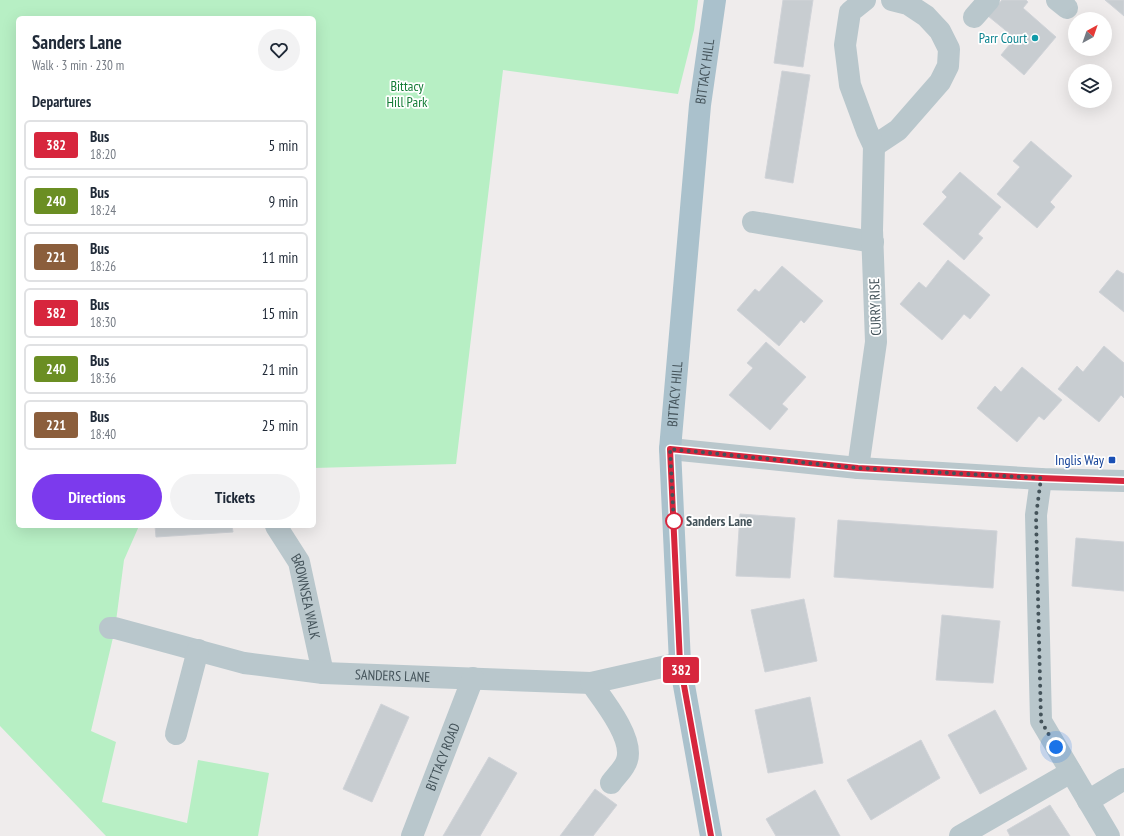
<!DOCTYPE html>
<html lang="en">
<head>
<meta charset="utf-8">
<style>
  :root { --surface:#fff; --page:#f2f2f3; --text:#1f2937; --muted:#747a83; --line:#e0e1e3; --accent:#7c3aed }
  body { margin:0; font-family:"PT Sans Narrow",sans-serif; background:var(--page); color:var(--text); height:100vh; display:flex; flex-direction:column; font-size:15px; white-space:nowrap }
  * { box-sizing:border-box; margin:0 }
  p { font-size:13px; color:var(--muted) }
  .icon { flex:none; width:22px; height:22px; fill:none; stroke:currentColor; stroke-width:2; stroke-linecap:round; stroke-linejoin:round }
  .map { position:relative; flex:1; overflow:hidden }
  .drawer { position:absolute; left:16px; top:16px; width:300px; height:512px; display:flex; flex-direction:column; background:var(--surface); border-radius:6px; box-shadow:0 4px 16px #0002 }
  .drawer>* { flex:none }
  .badge { padding:0 8px; border-radius:3px; font-size:14px; line-height:26px }
  .needle { width:26px; rotate:40deg }
  .fabs { position:absolute; left:1068px; top:12px; display:grid; gap:8px }
  .fabs a { display:grid; place-items:center; width:44px; height:44px; border-radius:50%; background:var(--surface); box-shadow:0 4px 16px #0002; font-size:20px }
  .you { position:absolute; width:20px; height:20px; margin:-10px; border:3px solid #fff; border-radius:50%; background:#1a73e8; box-shadow:0 0 0 6px #1a73e833 }
  .map>.badge { position:absolute; translate:-50% -50%; box-shadow:0 0 0 2px #fff }
  h2 { padding:0 16px; font-size:15px; line-height:36px }
  .round { display:grid; place-items:center; flex:none; width:42px; height:42px; border-radius:21px; background:var(--page) }
  .head { display:flex; align-items:center; justify-content:space-between; height:68px; padding:0 16px }
  h1 { font-size:19px; font-weight:600; line-height:30px }
  .cta { display:flex; gap:8px; margin-top:auto; padding:8px 16px }
  .cta a { flex:1; height:46px; border-radius:24px; background:var(--accent); color:#fff; font-size:16px; font-weight:600; line-height:46px; text-align:center }
  .cta a+a { background:var(--page); color:var(--text) }
  ul { padding:0; list-style:none }
  li { display:flex; align-items:center; gap:12px; height:50px; margin:0 8px 6px; padding:0 8px; border:2px solid var(--line); border-radius:6px }
  li div { flex:1 }
  li b { display:block; font-size:15px }
  li em { font-style:normal }
  li .badge { min-width:44px; font-weight:700; text-align:center }
  .map>svg:first-child { display:block }
  .green { fill:#b7efc4 }
  .building { fill:#c8cdd1; stroke:#d0d3d8 }
  .lines { fill:none; stroke-linecap:round; stroke-linejoin:round }
  .minor { stroke:#b9c7cc; stroke-width:22 }
  .major { stroke:#aac1cc; stroke-width:22 }
  .line-casing { stroke:#fff; stroke-width:9 }
  .line { stroke:#d7263d; stroke-width:6 }
  .walk { stroke:#44535a; stroke-width:4; stroke-dasharray:0 7.2 }
  .culture-dot { fill:#0f9aa8; stroke:#fff; stroke-width:1.5 }
  .transit-dot { fill:#1a4fb4; stroke:#fff; stroke-width:1.5 }
  .stop-dot { fill:#fff; stroke:#d7263d; stroke-width:2 }
  .labels { text-anchor:middle; stroke-width:3.5; stroke-linejoin:round; paint-order:stroke }
  .culture-label { font-size:14px; fill:#0d838f; stroke:#fff; text-anchor:end }
  .street-label { font-size:14px; fill:#44535a; stroke:#fff }
  .park-label { font-size:14px; fill:#147c36; stroke:#fff }
  .transit-label { font-size:14px; fill:#164399; stroke:#fff; text-anchor:end }
  .stop-label { font-size:14px; font-weight:bold; fill:#44535a; stroke:#fff; text-anchor:start }
</style>
</head>
<body>
<div class="map">
<svg width="1124" height="836" viewBox="0 0 1124 836">
  <rect width="100%" height="100%" fill="#efecec"/>
  <path class="green" d="M0,0H698L694,30L678,94L503,70L456,464L314,468V18H18V526H139L124,560L115,629L91,731L116,742L102,802L187,823L198,760L269,773L258,836H106L0,726Z"/>
  <path class="building" d="M783,0H813L803,67L774,63Z
    M1002,0H1026L1028,2L1023,8L1056,37L1024,75L1001,55L1015,38L988,16Z
    M1105,0H1124V16Z
    M782,71L810,75L793,183L765,178Z
    M1031,141L1072,176L1050,202L1055,207L1037,228L997,194L1020,167L1013,161Z
    M960,172L1001,207L978,234L983,238L964,260L923,224L947,197L942,192Z
    M948,260L990,295L970,319L964,314L942,340L900,304L919,282L926,288Z
    M782,266L823,301L804,323L801,320L779,346L737,310L755,289L759,292Z
    M1117,270L1124,274V312L1099,292Z
    M766,342L806,377L782,404L788,409L770,430L729,395L753,368L747,363Z
    M1104,346L1124,363V398L1121,395L1099,422L1058,389L1077,366L1083,372Z
    M1022,367L1062,400L1044,420L1039,416L1017,442L977,408L995,386L1001,392Z
    M740,514L795,518L790,578L736,576Z
    M838,520L997,531L993,588L834,577Z
    M155,526H232L233,532L156,537Z
    M1076,538L1124,542V591L1072,586Z
    M804,599L817,661L765,672L751,610Z
    M942,615L1000,621L993,683L936,680Z
    M810,697L823,763L768,773L755,710Z
    M381,704L409,717L372,802L343,789Z
    M995,710L1027,769L980,794L948,735Z
    M921,740L940,778L871,820L847,780Z
    M489,757L517,773L480,836H443Z
    M595,789L617,805L593,836H560Z
    M815,790L840,836H776L766,819Z
    M1050,805L1070,836H1010L1007,830Z"/>
  <g class="lines">
    <g class="minor">
      <path d="M1057,0L1067,8"/>
      <path d="M974,17L989,0"/>
      <path d="M874,146L898,130L940,82L948,66L949,49L940,31L926,16L908,4L892,0"/>
      <path d="M753,222L873,242"/>
      <path d="M670,449L858,468L1041,479L1124,481"/>
      <path d="M858,468L876,342L872,230L874,146L867,131L850,85L845,45L850,12L865,0"/>
      <path d="M1041,479L1036,515L1041,721L1109,836"/>
      <path id="s1" d="M276,526L299,562L323,673"/>
      <path id="s2" d="M110,628H115L244,663L323,673L591,683L680,663"/>
      <path d="M591,683C603,700 634,738 627,760C625,768 616,776 611,783"/>
      <path d="M176,734L198,650"/>
      <path d="M1088,801L1124,779"/>
      <path id="s3" d="M412,836L473,678"/>
      <path d="M960,836L1071,772"/>
    </g>
    <path class="major" id="s4" d="M711,836L680,663L670,449L700,105L715,0"/>
  </g>
  <g class="lines">
    <defs>
      <path id="line" d="M711,836L680,663L670,449L858,468L1041,478L1124,481"/>
    </defs>
    <use href="#line" class="line-casing"/>
    <use href="#line" class="line"/>
    <path class="walk" d="M674,521V526L670,449L858,468L1041,478L1036,516L1041,721L1056,747"/>
  </g>
  <circle class="culture-dot" cx="1035" cy="38" r="4"/>
  <rect class="transit-dot" x="1108" y="456" width="8" height="8" rx="2"/>
  <circle class="stop-dot" cx="674" cy="521" r="8"/>
  <g class="labels">
    <g class="culture-label">
      <text x="1027" y="43">Parr Court</text>
    </g>
    <g class="street-label">
      <text dy="5" stroke="none"><textPath href="#s4" startOffset="769">BITTACY HILL</textPath></text>
      <text transform="translate(875 307) rotate(-92)" y="5">CURRY RISE</text>
      <text dy="5" stroke="none"><textPath href="#s4" startOffset="445">BITTACY HILL</textPath></text>
      <text dy="5" stroke="none"><textPath href="#s1" startOffset="78">BROWNSEA WALK</textPath></text>
      <text dy="5" stroke="none"><textPath href="#s2" startOffset="288">SANDERS LANE</textPath></text>
      <text dy="5" stroke="none"><textPath href="#s3" startOffset="85">BITTACY ROAD</textPath></text>
    </g>
    <g class="park-label">
      <text x="407" y="91">Bittacy<tspan x="407" dy="16">Hill Park</tspan></text>
    </g>
    <g class="transit-label">
      <text x="1104" y="465">Inglis Way</text>
    </g>
    <g class="stop-label">
      <text x="686" y="526">Sanders Lane</text>
    </g>
  </g>
</svg>
<div class="fabs">
<a><svg class="needle" viewBox="-14 -14 28 28"><path d="M0-13l5 13h-10z" fill="#e53935"/><path d="M0 13l5-13h-10z" fill="#747a83"/></svg></a>
<a><svg class="icon" aria-label="layers" viewBox="0 0 24 24"><path d="M12 4l9 5-9 5-9-5zM3 14l9 5 9-5"/></svg></a>
</div>
<div class="you" style="left:1056px;top:747px"></div>
<b class="badge" style="left:681px;top:670px;background:#d7263d;color:#fff">382</b>
<section class="drawer">
<div class="head"><div><h1>Sanders Lane</h1><p>Walk · 3 min · 230 m</p></div><a class="round"><svg class="icon" aria-label="heart" viewBox="0 0 24 24"><path d="M12 20l-8-8c-3-5 5-10 8-4 3-6 11-1 8 4z"/></svg></a></div>
<h2>Departures</h2>
<ul>
<li><span class="badge" style="background:#d7263d;color:#fff">382</span><div><b>Bus</b><p>18:20</p></div><em>5 min</em></li>
<li><span class="badge" style="background:#6b8e23;color:#fff">240</span><div><b>Bus</b><p>18:24</p></div><em>9 min</em></li>
<li><span class="badge" style="background:#8b5e3c;color:#fff">221</span><div><b>Bus</b><p>18:26</p></div><em>11 min</em></li>
<li><span class="badge" style="background:#d7263d;color:#fff">382</span><div><b>Bus</b><p>18:30</p></div><em>15 min</em></li>
<li><span class="badge" style="background:#6b8e23;color:#fff">240</span><div><b>Bus</b><p>18:36</p></div><em>21 min</em></li>
<li><span class="badge" style="background:#8b5e3c;color:#fff">221</span><div><b>Bus</b><p>18:40</p></div><em>25 min</em></li>
</ul>
<div class="cta"><a>Directions</a><a>Tickets</a></div>
</section>
</div>
</body>
</html>
